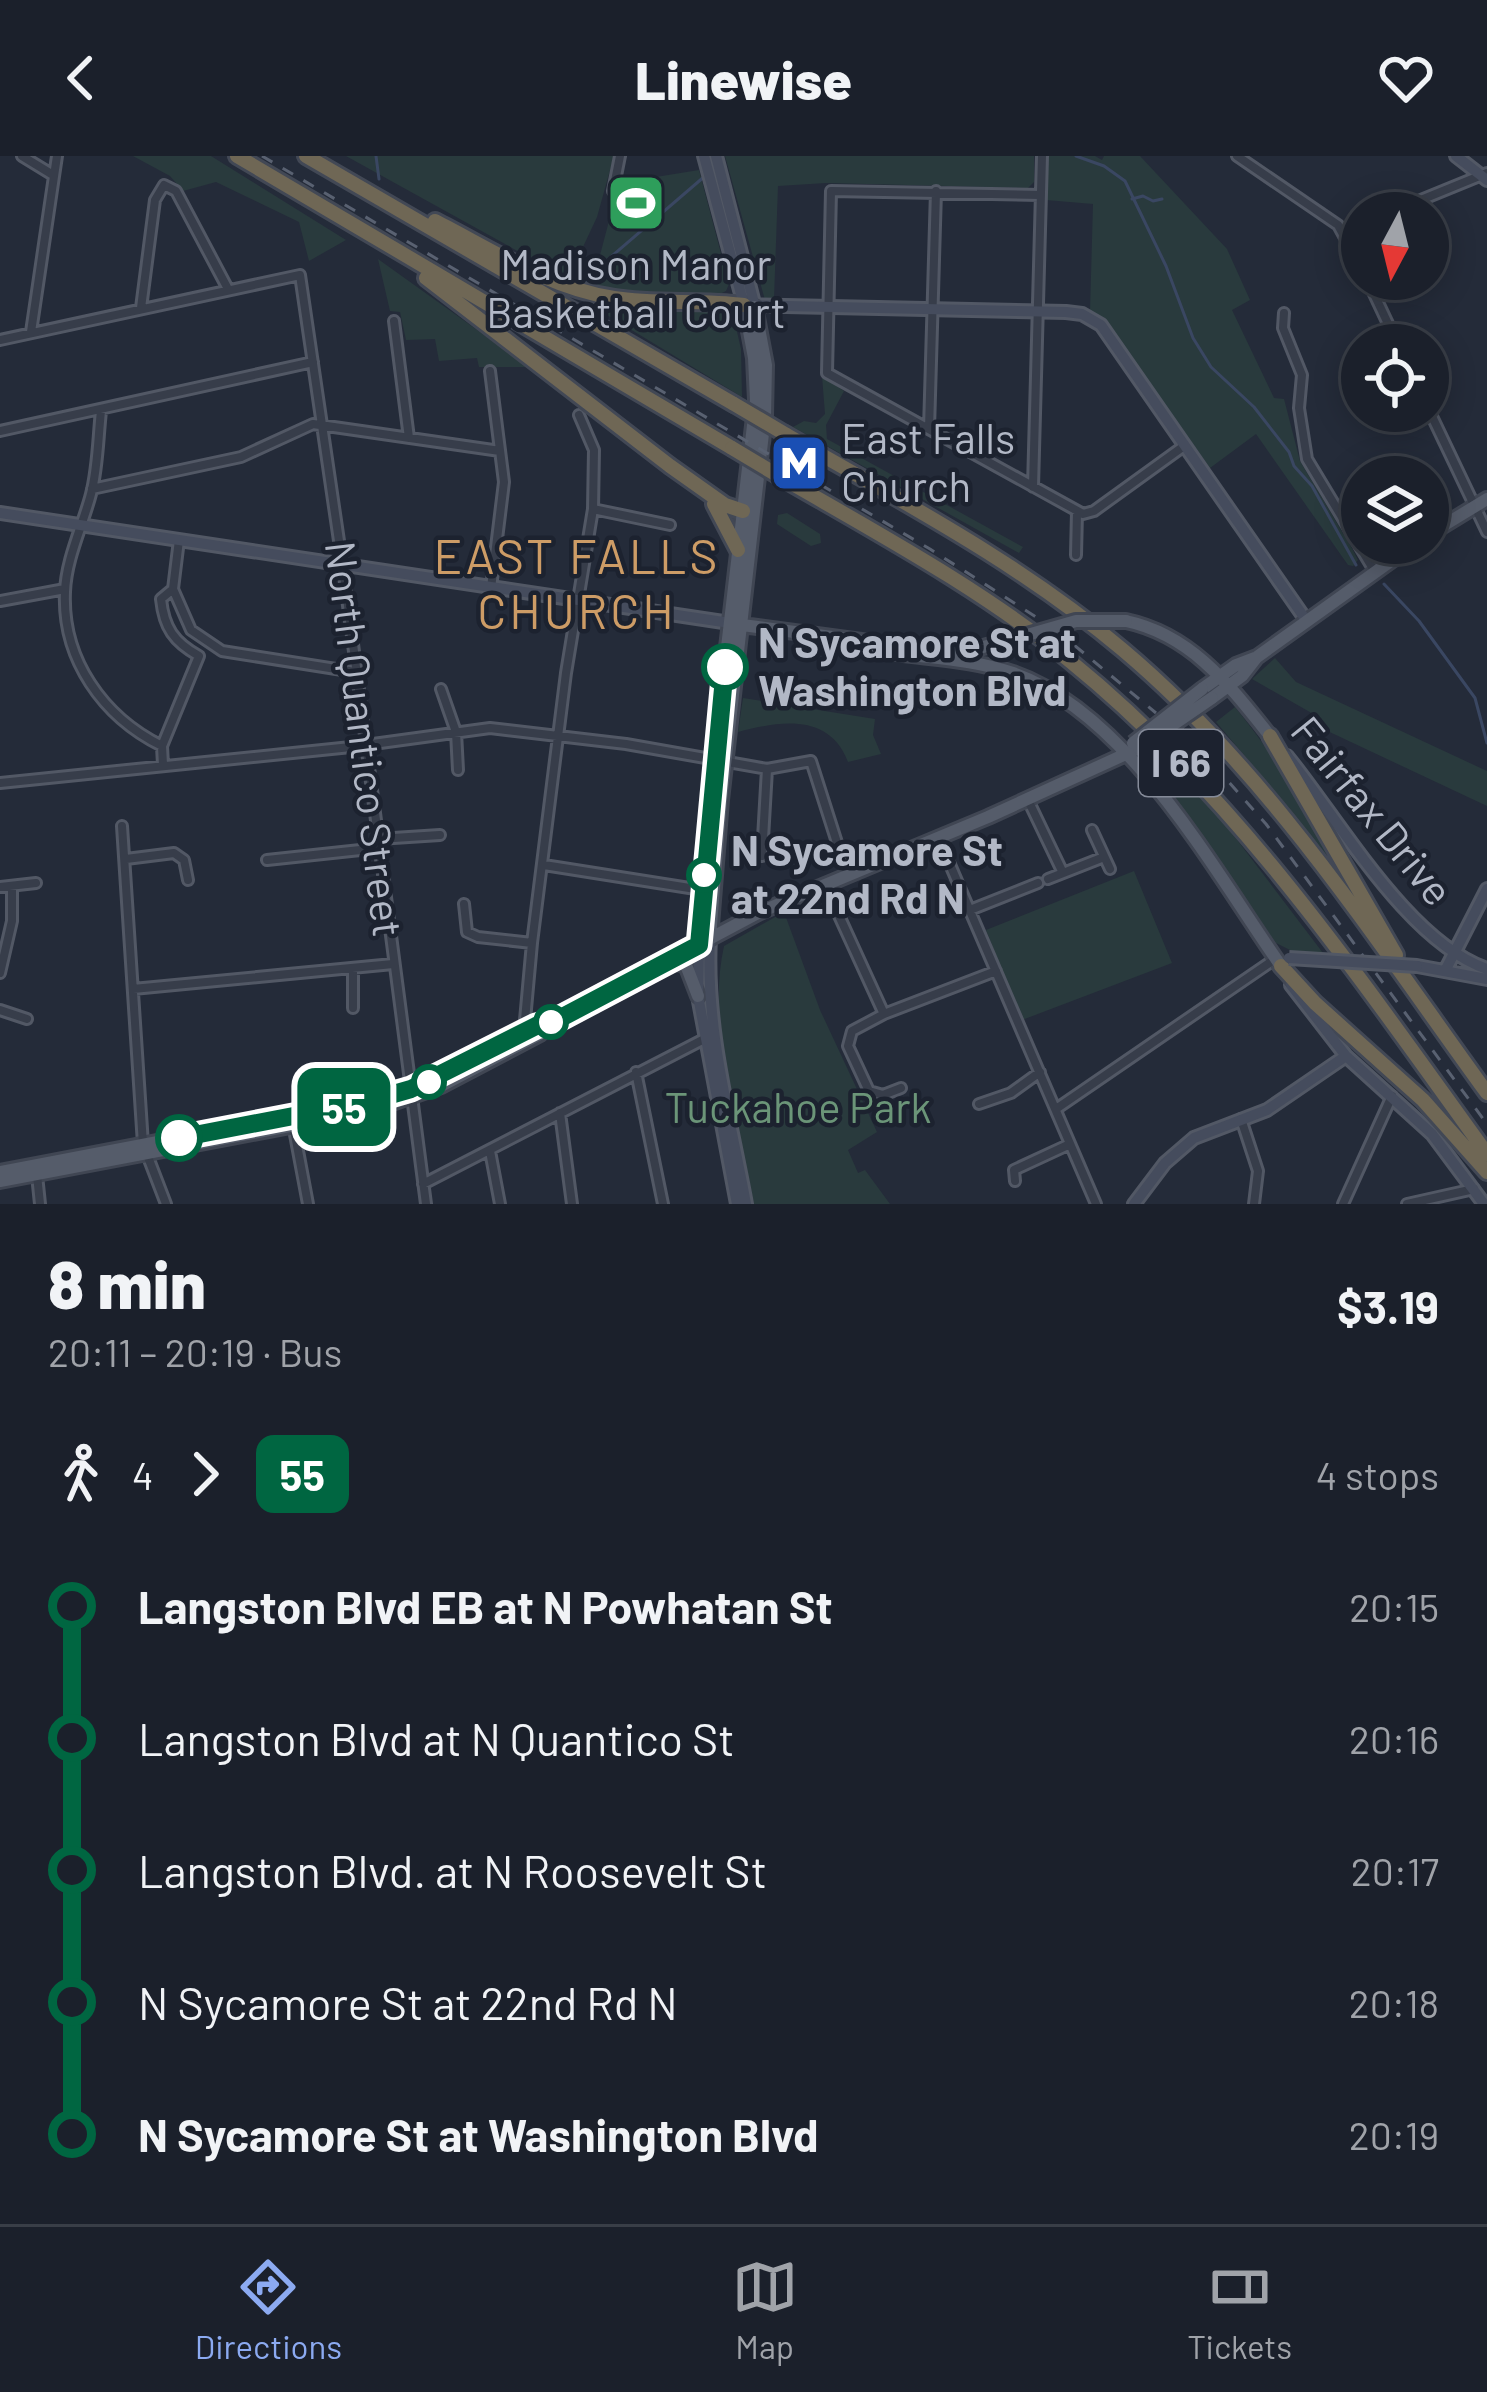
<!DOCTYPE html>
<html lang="en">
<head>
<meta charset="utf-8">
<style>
  :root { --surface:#1b202b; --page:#282d37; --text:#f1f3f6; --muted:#a0a3a9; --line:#393e47; --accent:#8caaf1 }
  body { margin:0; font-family:Barlow,sans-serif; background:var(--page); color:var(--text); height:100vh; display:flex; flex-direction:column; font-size:45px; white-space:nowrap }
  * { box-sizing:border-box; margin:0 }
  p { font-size:39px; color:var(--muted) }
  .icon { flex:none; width:66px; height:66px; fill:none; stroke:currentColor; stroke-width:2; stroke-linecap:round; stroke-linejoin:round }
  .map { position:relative; height:1048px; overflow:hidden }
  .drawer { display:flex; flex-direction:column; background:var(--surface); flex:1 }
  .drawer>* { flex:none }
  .badge { padding:0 24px; border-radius:18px; font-size:42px; line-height:78px }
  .needle { width:78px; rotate:187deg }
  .fabs { position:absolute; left:1341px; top:36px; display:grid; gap:24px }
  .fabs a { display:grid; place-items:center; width:108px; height:108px; border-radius:50%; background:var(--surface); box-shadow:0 6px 30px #0003,0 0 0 3px var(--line); font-size:60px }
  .map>.badge { position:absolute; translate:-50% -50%; box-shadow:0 0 0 6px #fff }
  .legs { display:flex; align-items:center; gap:18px; height:132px; padding:0 48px; font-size:39px }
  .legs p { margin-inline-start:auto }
  .headline { display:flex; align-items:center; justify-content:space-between; height:204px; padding:0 48px }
  h1 { font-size:66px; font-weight:800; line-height:90px }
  ul { padding:0 48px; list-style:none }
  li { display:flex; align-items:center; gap:42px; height:132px; font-size:45px }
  li i { display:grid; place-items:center; width:18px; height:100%; margin:0 15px; background:currentColor }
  li i::after { content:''; width:30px; height:30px; margin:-15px; border:9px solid; border-radius:50%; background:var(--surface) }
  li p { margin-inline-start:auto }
  li:first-child i { background:linear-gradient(#0000 50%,currentColor 0) }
  li:last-child i { background:linear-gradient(currentColor 50%,#0000 0) }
  header { display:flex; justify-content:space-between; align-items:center; height:156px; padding:0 48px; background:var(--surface); font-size:54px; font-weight:800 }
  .tab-bar { display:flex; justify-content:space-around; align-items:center; height:168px; border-top:3px solid var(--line); background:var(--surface); font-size:33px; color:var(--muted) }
  .tab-bar a { display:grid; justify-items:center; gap:6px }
  .tab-bar .current { color:var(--accent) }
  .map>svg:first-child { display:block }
  .green { fill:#293a3d }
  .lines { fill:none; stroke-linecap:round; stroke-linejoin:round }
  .stream { stroke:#3a4762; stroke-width:3 }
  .street-casing { stroke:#525865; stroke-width:14 }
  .secondary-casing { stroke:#525865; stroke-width:16 }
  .primary-casing { stroke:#404653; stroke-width:18 }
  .highway-casing { stroke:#424855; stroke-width:20 }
  .street { stroke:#373d4a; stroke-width:8 }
  .secondary { stroke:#454c5d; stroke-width:10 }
  .primary { stroke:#555c6a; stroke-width:12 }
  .highway { stroke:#6f6755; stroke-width:14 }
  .rail { stroke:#596171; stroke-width:3; stroke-dasharray:12 12; stroke-linecap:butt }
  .secondary-bridge-casing { stroke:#525865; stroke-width:16; stroke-linecap:butt }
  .primary-bridge-casing { stroke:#404653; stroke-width:18; stroke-linecap:butt }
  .highway-bridge-casing { stroke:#424855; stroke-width:20; stroke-linecap:butt }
  .secondary-bridge { stroke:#454c5d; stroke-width:10 }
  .primary-bridge { stroke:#555c6a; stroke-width:12 }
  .highway-bridge { stroke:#6f6755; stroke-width:14 }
  .line-1-casing { stroke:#fff; stroke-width:27 }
  .line-1 { stroke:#006641; stroke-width:18 }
  .stop-1-dot { fill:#fff; stroke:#006641; stroke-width:6 }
  .labels { text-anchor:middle; stroke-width:9; stroke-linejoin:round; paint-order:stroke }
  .shield { fill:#1c222f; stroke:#858b99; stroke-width:3 }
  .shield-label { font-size:39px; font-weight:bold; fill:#b2b8c6 }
  .poi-label { font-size:42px; fill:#b2b8c6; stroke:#1c222f }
  .stop-label { font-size:42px; font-weight:bold; fill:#b2b8c6; stroke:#1c222f; text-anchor:start }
  .street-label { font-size:42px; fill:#b2b8c6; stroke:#1c222f }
  .park-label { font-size:42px; fill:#6b9578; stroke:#1c222f }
  .quarter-label { font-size:48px; letter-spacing:3px; fill:#cd9c66; stroke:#1c222f }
</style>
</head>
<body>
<header><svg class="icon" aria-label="back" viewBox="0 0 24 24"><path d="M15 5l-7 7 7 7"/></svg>Linewise<svg class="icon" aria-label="heart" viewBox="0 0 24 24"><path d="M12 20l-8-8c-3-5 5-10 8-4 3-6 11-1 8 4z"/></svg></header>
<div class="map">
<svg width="1487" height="1048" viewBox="0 0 1487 1048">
  <rect width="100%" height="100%" fill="#242b39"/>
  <path class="green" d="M133,0H211L346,84L309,105L299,66L216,26L183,35L170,20Z
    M346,0H614L597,61L568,123Z
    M725,0H1034V26L1028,32L826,27L778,30L774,143L765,144Z
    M1046,0H1095L1102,4L1104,0H1140L1227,93L1250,144L1232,154L1274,242L1284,243L1300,305L1353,394L1358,404L1353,410L1348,409L1256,278L1210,312L1109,170L1090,156L1093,48L1046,44Z
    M699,14L729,128L726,135C700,150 629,137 598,132L594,122L619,27Z
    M378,103L529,211H479L477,202L439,205L435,183L406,184L400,156L390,155Z
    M597,153L732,154L741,193L742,241Z
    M822,220L844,235L826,269L827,283L1023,391L1019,397L793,271L804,265L816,267L825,258Z
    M787,357L820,378L821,387L811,390L777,368L778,359Z
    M1275,502L1296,526L1487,615V650L1319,571L1322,563L1252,523Z
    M743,542L875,563L873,579L881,598L848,606C829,555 776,566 738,576Z
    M1235,551C1279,605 1313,664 1346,726L1288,651L1216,566Z
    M1154,592L1225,668L1323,797L1292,795L1276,787L1147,608Z
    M1134,715L1172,807L1022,864L986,774Z
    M784,756L820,854L877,976L848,994L858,1017L865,1014L890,1048H754C739,967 706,871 724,790Z"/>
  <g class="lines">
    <path class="stream" d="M376,0L379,23
      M1076,0L1104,10L1125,25L1166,110L1193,182L1211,211L1254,251L1289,296L1294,310L1312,330L1356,409
      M1132,43L1143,40L1153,45L1162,43
      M585,130L591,118L705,20
      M1384,428L1419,465L1475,542L1487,587"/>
    <defs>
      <path id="street" d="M22,0L53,19
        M1237,0L1338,69L1362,113
        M613,35L620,0
        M1040,39L831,35L827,217L1083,358L1094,355L1184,290
        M1389,57L1487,17
        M1342,74L1362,67
        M1367,123L1398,189
        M141,152L155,44L164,29L176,35L228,133
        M1284,157L1283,172L1302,219L1299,252L1307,303L1375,416
        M394,165L409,282
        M31,176L57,0
        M0,184L300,119L344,419L426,1048
        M490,215L504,326L491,432
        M1428,252L1487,376
        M101,255C98,282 98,311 91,338C83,369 66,403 65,436C62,503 103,561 162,590
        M929,273L936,35
        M0,275L313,206
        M1033,331L1042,0
        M92,333L241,301L313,268L500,295
        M593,353L670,369
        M1076,399L1077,356
        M173,433L191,474L222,495L355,516
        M0,445L65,433
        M441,533L456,576L458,614
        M163,609L162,590L199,500C174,486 164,472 161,443L173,433L179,384
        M0,627L351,591L490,572L626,588L767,613L811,605L847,718
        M1028,644L1063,717
        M122,670L143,988L166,1048
        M1092,674L1110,713
        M378,683L440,679
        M939,683L1096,1048
        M762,700L767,613
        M126,703L174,697L184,704L188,724
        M267,704L379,692
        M544,709L702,734
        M1048,723L1104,701
        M825,729L884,858
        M0,731L36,727
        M464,748L467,776L478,781L532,787
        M970,754L1038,727
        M353,812V852
        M0,817L12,765V730
        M133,833L393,808
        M0,854L27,863
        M529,878L525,864L532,787L566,517L593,353L594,294L579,259
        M636,916L663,1048
        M901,932L883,939L869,935L848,890L852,875L884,858L996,815
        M979,948L1011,937L1040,916
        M1056,953L1275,803
        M560,957L572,1048
        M1241,963L1258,1015L1254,1048
        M293,968L308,1048
        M490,995L500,1048
        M37,1019L40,1048
        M1015,1025L1014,1014L1070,988
        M423,1028L710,880
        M1343,1048L1392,940
        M1407,1048L1474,1033"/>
      <path id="secondary" d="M704,0L744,149L1066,156L1082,158L1101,169L1306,464
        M716,0L755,151
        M1456,0L1487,24
        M0,357L730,467
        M1287,600C1340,665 1408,786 1487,813
        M710,782C705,872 730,960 746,1048
        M699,789L698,840L737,1048
        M1417,810L1487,823
        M1446,813L1487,733
        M1291,829L1346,900L1432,978L1484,1048
        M1134,1048L1165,1007L1194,982L1267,954L1346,900"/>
      <path id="primary" d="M1428,379L1487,343
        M1126,465C1192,479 1230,530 1270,580
        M735,468L936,495L972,494L1013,483
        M833,483C891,504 955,497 1013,517C1128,557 1213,713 1281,810
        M1202,533L1236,509L1257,501L1416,387
        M1212,542L1242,520L1256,502
        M710,782L721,644L765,260L766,209L755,151
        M699,789L714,602L756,244L754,202L744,149
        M669,806L686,809L698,840
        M0,1016L366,946L426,927L548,867
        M0,1025L369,955L441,930L540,878L555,865L758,757L988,661L1139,592"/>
      <path id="highway" d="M237,0L732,292
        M306,0L734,248
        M435,65C492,94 549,132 614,142C657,149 701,143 744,149
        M426,122L670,310L725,349L743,355
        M785,278C901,345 1020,407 1123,494C1270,618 1375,783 1487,937
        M777,319C877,377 980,432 1070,505C1239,642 1360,823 1487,998
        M714,348L738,394
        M1270,580L1396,799
        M1281,810L1315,847L1423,944L1487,1016"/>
    </defs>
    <use href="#street" class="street-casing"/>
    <use href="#secondary" class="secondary-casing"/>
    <use href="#primary" class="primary-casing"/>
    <use href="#highway" class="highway-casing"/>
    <use href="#street" class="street"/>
    <use href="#secondary" class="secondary"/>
    <use href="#primary" class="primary"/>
    <use href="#highway" class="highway"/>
    <path class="rail" d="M262,0L930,393L1047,468
      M1056,474L1156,557
      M1182,573L1266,668L1487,968"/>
    <defs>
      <path id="secondary-bridge" d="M1289,802L1417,810"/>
      <path id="primary-bridge" d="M1013,483L1076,465H1126
        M1133,587L1202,533
        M1139,592L1212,542"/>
      <path id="highway-bridge" d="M734,248L785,278
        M732,292L777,319"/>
    </defs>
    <use href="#secondary-bridge" class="secondary-bridge-casing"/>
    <use href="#primary-bridge" class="primary-bridge-casing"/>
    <use href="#highway-bridge" class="highway-bridge-casing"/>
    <use href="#secondary-bridge" class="secondary-bridge"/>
    <use href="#primary-bridge" class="primary-bridge"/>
    <use href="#highway-bridge" class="highway-bridge"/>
  </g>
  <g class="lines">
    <defs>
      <path id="line-1" d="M179,982L366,946L411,933L536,870L555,865L699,789L725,511"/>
    </defs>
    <use href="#line-1" class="line-1-casing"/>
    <use href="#line-1" class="line-1"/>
  </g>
  <defs>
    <symbol id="stadium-square" viewBox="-11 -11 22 22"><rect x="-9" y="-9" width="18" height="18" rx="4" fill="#2e9e5b" stroke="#1c222f"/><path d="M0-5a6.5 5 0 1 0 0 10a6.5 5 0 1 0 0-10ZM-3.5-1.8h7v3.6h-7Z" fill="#fff"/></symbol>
    <symbol id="metro-square" viewBox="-11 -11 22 22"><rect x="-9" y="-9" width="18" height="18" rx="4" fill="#1a4fb4" stroke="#1c222f"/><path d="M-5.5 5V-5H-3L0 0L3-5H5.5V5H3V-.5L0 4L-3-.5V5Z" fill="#fff"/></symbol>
  </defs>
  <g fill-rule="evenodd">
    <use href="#stadium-square" x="603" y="14" width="66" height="66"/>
    <use href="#metro-square" x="766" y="274" width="66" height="66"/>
  </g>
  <g class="stop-1-dot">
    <circle cx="725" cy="511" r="21"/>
    <circle cx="704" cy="719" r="15"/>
    <circle cx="551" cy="866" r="15"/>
    <circle cx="429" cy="926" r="15"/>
    <circle cx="179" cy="982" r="21"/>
  </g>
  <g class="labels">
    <rect class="shield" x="1139" y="574" width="84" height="66" rx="9"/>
    <g class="shield-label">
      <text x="1181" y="621">I 66</text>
    </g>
    <g class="poi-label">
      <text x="636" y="124">Madison Manor<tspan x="636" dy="48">Basketball Court</tspan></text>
      <text x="841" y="298" text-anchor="start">East Falls<tspan x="841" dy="48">Church</tspan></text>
    </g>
    <g class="stop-label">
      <text x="758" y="502">N Sycamore St at<tspan x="758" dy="48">Washington Blvd</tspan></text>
      <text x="731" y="710">N Sycamore St<tspan x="731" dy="48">at 22nd Rd N</tspan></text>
    </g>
    <g class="street-label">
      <text transform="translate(364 583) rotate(83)" y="15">North Quantico Street</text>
      <text transform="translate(1372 655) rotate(51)" y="15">Fairfax Drive</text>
    </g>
    <g class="park-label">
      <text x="798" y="967">Tuckahoe Park</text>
    </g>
    <g class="quarter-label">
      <text x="577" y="418">EAST FALLS<tspan x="577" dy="55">CHURCH</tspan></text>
    </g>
  </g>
</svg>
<div class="fabs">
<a><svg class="needle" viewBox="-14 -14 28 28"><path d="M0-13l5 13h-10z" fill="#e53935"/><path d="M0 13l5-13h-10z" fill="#a0a3a9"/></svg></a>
<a><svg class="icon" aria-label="locate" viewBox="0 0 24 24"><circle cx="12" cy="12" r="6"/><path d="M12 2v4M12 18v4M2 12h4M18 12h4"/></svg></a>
<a><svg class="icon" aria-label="layers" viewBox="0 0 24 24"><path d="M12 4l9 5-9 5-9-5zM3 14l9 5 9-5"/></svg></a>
</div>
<b class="badge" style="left:344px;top:951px;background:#006641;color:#fff">55</b>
</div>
<section class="drawer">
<div class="headline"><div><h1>8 min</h1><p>20:11 – 20:19 · Bus</p></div><b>$3.19</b></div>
<div class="legs"><svg class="icon" aria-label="walk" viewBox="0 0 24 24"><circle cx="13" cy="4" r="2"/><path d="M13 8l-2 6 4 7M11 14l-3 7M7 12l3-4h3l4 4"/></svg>4<svg class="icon" aria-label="forward" viewBox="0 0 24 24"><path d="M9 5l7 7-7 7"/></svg><b class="badge" style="background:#006641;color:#fff">55</b><p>4 stops</p></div>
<ul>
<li><i style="color:#006641"></i><b>Langston Blvd EB at N Powhatan St</b><p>20:15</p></li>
<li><i style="color:#006641"></i><span>Langston Blvd at N Quantico St</span><p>20:16</p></li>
<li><i style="color:#006641"></i><span>Langston Blvd. at N Roosevelt St</span><p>20:17</p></li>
<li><i style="color:#006641"></i><span>N Sycamore St at 22nd Rd N</span><p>20:18</p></li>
<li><i style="color:#006641"></i><b>N Sycamore St at Washington Blvd</b><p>20:19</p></li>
</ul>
</section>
<nav class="tab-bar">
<a class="current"><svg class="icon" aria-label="directions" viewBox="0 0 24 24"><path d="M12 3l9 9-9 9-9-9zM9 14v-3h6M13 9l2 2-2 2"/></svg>Directions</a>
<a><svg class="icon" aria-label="map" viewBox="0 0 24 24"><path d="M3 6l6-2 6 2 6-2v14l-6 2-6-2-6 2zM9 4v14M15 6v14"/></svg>Map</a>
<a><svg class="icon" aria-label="tickets" viewBox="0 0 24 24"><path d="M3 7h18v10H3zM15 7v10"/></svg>Tickets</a>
</nav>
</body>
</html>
